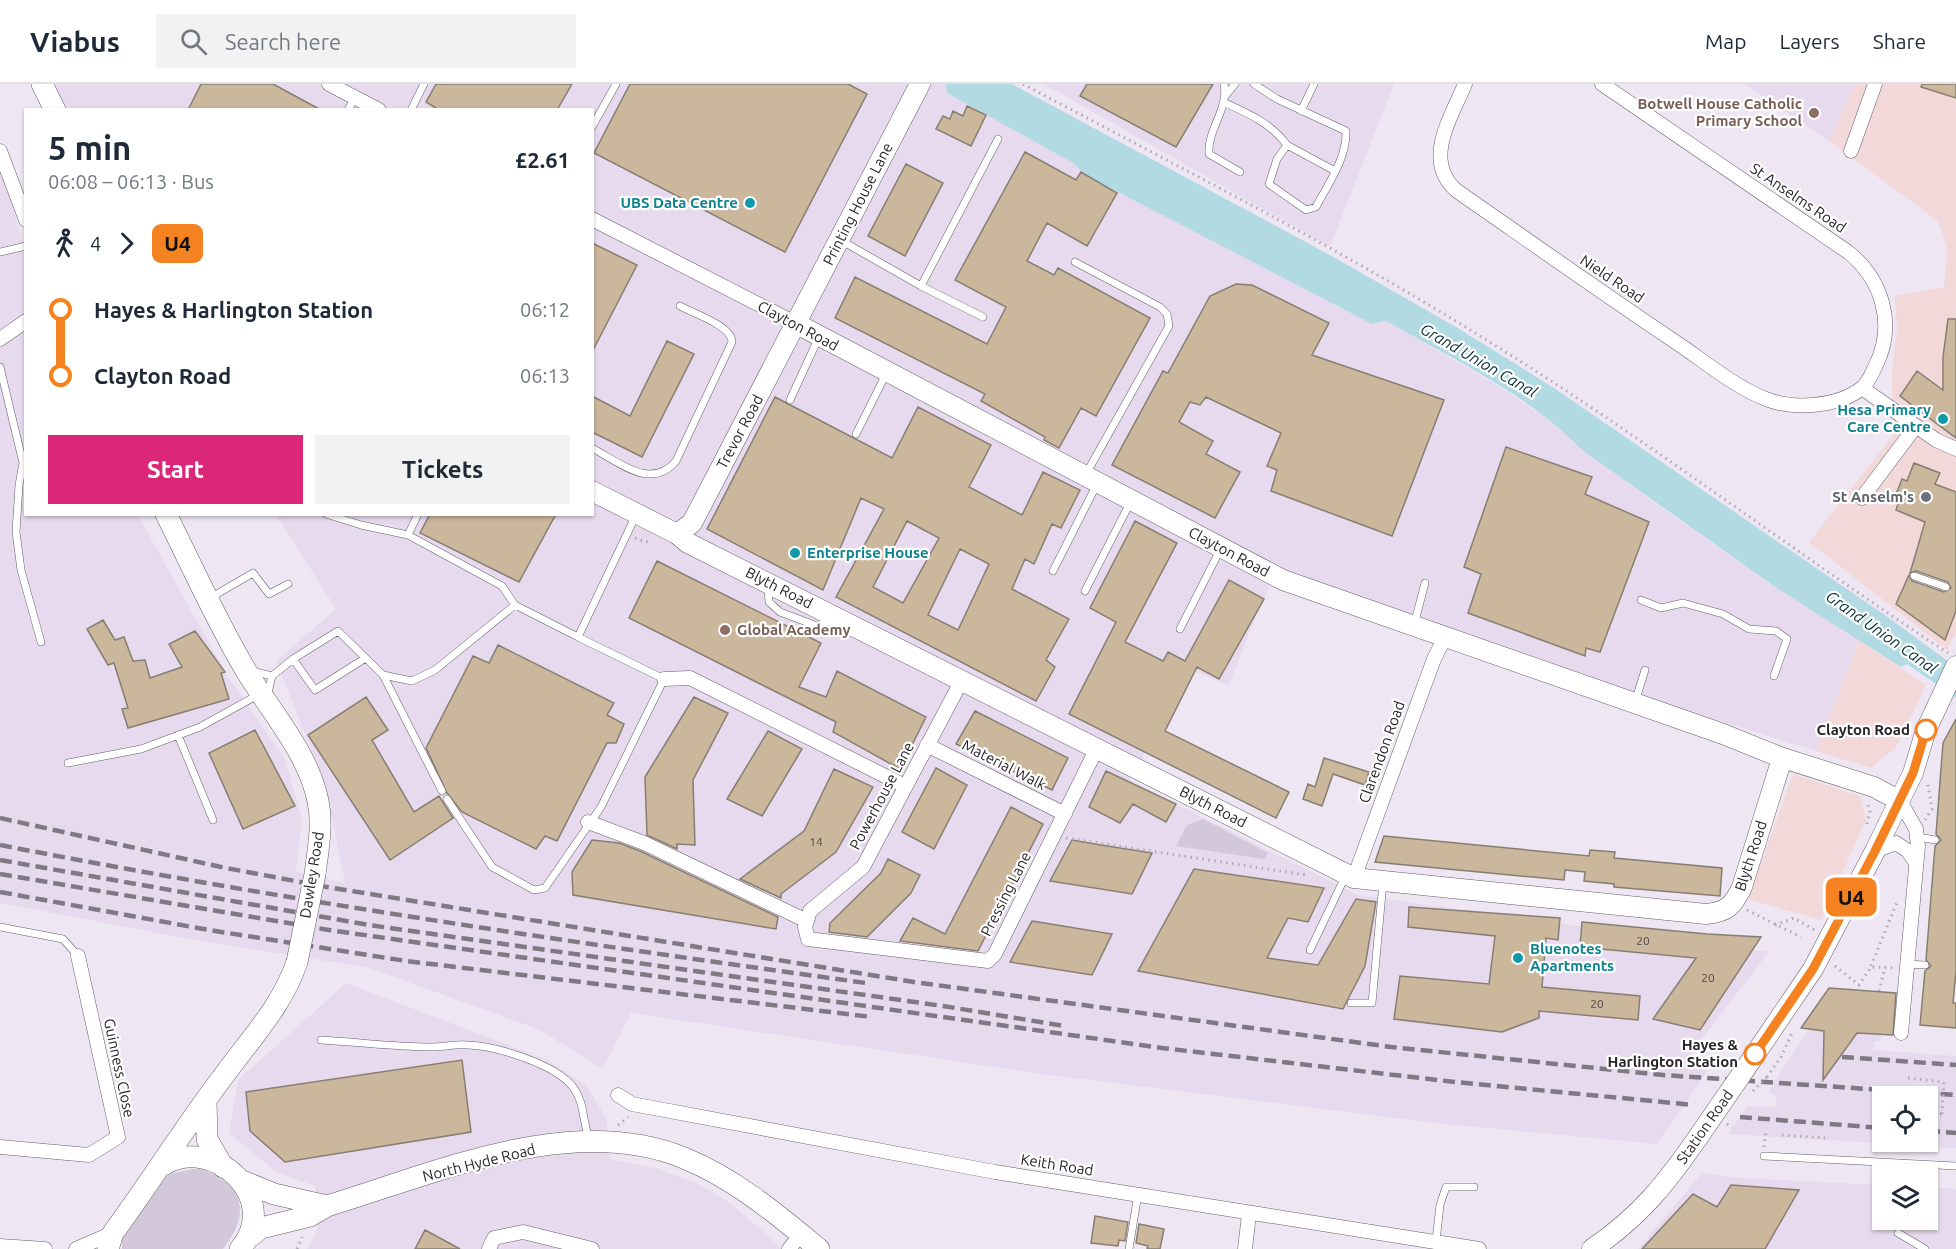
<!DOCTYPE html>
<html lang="en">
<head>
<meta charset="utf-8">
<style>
  :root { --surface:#fff; --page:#f2f2f3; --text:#1f2937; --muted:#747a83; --line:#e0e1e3; --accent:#db2777 }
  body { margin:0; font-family:Ubuntu,sans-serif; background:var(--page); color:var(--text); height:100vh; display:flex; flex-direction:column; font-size:22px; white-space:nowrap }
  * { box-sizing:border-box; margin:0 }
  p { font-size:20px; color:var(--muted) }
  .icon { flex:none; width:33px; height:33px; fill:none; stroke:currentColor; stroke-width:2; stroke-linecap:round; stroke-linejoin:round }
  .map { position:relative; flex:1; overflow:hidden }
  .details { position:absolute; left:24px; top:24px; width:570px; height:408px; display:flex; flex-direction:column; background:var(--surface); border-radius:0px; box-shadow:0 2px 4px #0004 }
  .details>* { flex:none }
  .badge { padding:0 12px; border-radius:9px; font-size:21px; line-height:39px }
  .tools { position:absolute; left:1872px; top:1002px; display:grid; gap:12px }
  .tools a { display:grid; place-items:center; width:66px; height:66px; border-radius:0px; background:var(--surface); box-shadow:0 2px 4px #0004; font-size:30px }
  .map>.badge { position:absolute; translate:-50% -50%; box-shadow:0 0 0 3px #fff }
  .legs { display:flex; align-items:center; gap:9px; height:66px; padding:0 24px; font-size:20px }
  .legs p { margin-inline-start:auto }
  .summary { display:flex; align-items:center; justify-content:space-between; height:102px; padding:0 24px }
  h1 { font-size:33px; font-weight:700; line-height:45px }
  .cta { display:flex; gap:12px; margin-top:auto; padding:12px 24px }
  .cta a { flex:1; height:69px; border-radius:0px; background:var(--accent); color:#fff; font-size:24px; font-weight:700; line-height:69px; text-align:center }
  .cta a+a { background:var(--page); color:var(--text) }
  ul { padding:0 24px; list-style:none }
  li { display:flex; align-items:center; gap:21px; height:66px; font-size:22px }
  li i { display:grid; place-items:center; width:9px; height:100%; margin:0 8px; background:currentColor }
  li i::after { content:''; width:15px; height:15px; margin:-8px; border:4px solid; border-radius:50%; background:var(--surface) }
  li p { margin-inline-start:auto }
  li:first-child i { background:linear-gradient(#0000 50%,currentColor 0) }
  li:last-child i { background:linear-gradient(currentColor 50%,#0000 0) }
  header { display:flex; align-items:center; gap:36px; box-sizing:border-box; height:84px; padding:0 30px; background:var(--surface); border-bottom:2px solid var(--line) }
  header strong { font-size:28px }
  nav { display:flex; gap:33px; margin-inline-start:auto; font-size:21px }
  .search { width:420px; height:54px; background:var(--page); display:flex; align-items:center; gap:15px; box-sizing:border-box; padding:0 21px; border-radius:0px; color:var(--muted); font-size:22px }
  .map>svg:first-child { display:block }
  .commercial { fill:#f3d8da }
  .built { fill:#e7daee; fill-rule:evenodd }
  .green { fill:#d3c8da }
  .water { fill:#b2dae3 }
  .building { fill:#cbb79c; stroke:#877e72; stroke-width:1.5; fill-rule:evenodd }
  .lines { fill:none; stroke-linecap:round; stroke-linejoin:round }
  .lane-casing { stroke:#645d69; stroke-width:8 }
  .street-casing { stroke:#645d69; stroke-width:15 }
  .secondary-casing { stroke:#645d69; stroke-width:21 }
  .primary-casing { stroke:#645d69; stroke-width:22 }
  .path { stroke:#afa8b3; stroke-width:3; stroke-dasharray:1.5 4.5; stroke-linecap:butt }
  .lane { stroke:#fff; stroke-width:7 }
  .street { stroke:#fff; stroke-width:14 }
  .secondary { stroke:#fff; stroke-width:20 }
  .primary { stroke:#fff; stroke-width:21 }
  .rail { stroke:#7e7982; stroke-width:4.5; stroke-dasharray:12 6; stroke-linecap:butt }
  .secondary-bridge-casing { stroke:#645d69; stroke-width:21; stroke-linecap:butt }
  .primary-bridge-casing { stroke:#645d69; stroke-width:22; stroke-linecap:butt }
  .path-bridge { stroke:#afa8b3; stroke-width:3; stroke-dasharray:1.5 4.5; stroke-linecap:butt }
  .secondary-bridge { stroke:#fff; stroke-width:20 }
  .primary-bridge { stroke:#fff; stroke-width:21 }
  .line-1-casing { stroke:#fff; stroke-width:14 }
  .line-1 { stroke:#f58220; stroke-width:9 }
  .education-dot { fill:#8d6e63; stroke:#fff; stroke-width:2 }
  .culture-dot { fill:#0f9aa8; stroke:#fff; stroke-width:2 }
  .worship-dot { fill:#6b7280; stroke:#fff; stroke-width:2 }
  .stop-1-dot { fill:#fff; stroke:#f58220; stroke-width:3 }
  .labels { text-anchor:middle; stroke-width:4.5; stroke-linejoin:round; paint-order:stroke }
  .number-label { font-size:12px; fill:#514a46 }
  .education-label { font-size:15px; font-weight:bold; fill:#785e54; stroke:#fff; text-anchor:end }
  .street-label { font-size:15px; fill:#28252a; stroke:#fff }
  .culture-label { font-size:15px; font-weight:bold; fill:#0d838f; stroke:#fff; text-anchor:end }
  .worship-label { font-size:15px; font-weight:bold; fill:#5b616d; stroke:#fff; text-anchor:end }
  .stop-label { font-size:15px; font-weight:bold; fill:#28252a; stroke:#fff; text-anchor:end }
  .water-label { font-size:16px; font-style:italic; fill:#083037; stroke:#fff }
</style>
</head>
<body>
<header>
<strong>Viabus</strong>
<div class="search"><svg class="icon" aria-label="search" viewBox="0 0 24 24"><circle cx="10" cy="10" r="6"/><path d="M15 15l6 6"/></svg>Search here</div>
<nav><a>Map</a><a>Layers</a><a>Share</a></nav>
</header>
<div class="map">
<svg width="1956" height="1165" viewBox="0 0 1956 1165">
  <rect width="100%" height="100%" fill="#efe6f4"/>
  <path class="commercial" d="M1855,0H1956V549L1947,566L1809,458L1892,353V286L1897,246L1895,212L1944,203L1947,165L1938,137L1829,57Z
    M1859,556L1926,601L1897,662L1871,684L1816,667Z
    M1793,690L1860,712L1866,736L1821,836L1748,815Z"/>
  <path class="built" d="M51,0H946L947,9L1073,79L1087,92L1372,240L1386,237L1489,296L1561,344L1582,366L1672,431L1778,505L1859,556L1816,667L1336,517L1279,486L1260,521L1229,602L1187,584L1130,697L1358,811L1769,868L1687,974L1713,979L1657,1060L1434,1039L1041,990L631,929L603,985L540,946L369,884L184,854L0,819V75L25,170L26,430L138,431L225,588L285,675L302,735L296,788L345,799L325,700L276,577L336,525L276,431L592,430V26L66,25Z
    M1044,0H1394L1330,163Z
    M1744,0H1855L1829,57Z
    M346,899L547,976L586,1001L606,1034L611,1076L655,1084L699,1100L731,1120L783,1165H307L317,1148L315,1102L278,1089L229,1049L238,996Z
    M1829,904L1899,909L1895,952L1881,951V957H1874L1873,966L1956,972V1064L1729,1050L1747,1022L1775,1023L1776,1013L1768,1008L1808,946L1801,945ZM1882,1012H1928V1058H1882Z
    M1702,1089L1741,1094L1882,1101V1136H1928V1103L1956,1105V1165H1638Z"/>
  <path class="green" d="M1203,735L1268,769L1264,775L1176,762L1187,741Z
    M199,1084C207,1088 222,1092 228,1098C249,1122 239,1144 223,1165H122V1151L167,1090Z"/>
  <path class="water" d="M946,0H1012L1330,171L1456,243L1554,304L1889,534L1956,583V614L1907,580L1901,583L1778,505L1582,366C1528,310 1453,275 1386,237L1372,240L1087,92L1073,79L947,9Z"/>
  <path class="building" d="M201,0H273L321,26H188Z
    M436,0H572L557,26H439L426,18Z
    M630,0H848L867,10L785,168L594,69Z
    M1087,0H1213L1176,63L1080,12Z
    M1922,0H1956V14L1921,3Z
    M967,22L986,31L971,62L936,45L943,32L950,35L953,27L963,32Z
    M1025,68L1076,96L1081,88L1117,109L1087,162L1047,139L1027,177L1054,191L1058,184L1150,234L1096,332L1081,324L1059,364L1044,356L1045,353L981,317L985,310L835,234L855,193L987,260L1006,223L955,196Z
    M906,80L943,99L905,172L868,152Z
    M592,159L637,181L592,268Z
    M1236,200L1252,201L1329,239L1312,271L1444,316L1392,452L1271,407L1277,386L1267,382L1281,349L1206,313L1200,321L1190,318L1179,338L1213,357L1206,370L1240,388L1215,434L1112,381L1163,287L1168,289L1210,212Z
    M1948,235H1956V354L1900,312L1917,287L1943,306V273Z
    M667,257L694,270L642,373L592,348V312L630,332Z
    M775,313L892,374L918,323L991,361L969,403L1022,431L1043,388L1080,406L1061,444L1052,440L1034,480L1025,475L1012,505L1069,535L1046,576L1055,583L1036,617L836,513L884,425L861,414L823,506L707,445ZM907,437L939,454L903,519L873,503ZM960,465L989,480L958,546L928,531Z
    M1506,363L1592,393L1585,410L1649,438L1600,568L1586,564L1585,572L1468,529L1481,490L1464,483Z
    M1914,379L1940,389L1935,400L1956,408V527L1945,556L1896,520L1909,491L1912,497L1944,508L1951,504L1948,498L1916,487L1910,489L1925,438L1896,426L1898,420L1893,418L1902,395L1907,397Z
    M430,430H556L519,498L420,449Z
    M1135,437L1177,459L1125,558L1163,577L1168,568L1185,577L1229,496L1264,515L1219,595L1197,583L1165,647L1289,708L1276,734L1069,630L1116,538L1090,524Z
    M657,477L821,559L799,603L826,613L837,587L926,633L900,685L833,648L836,638L629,534Z
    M103,536L115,556L124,553L133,577L145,576L150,594L182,583L169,560L195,547L225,588L221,589L229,615L128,644L122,625L128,624L114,579L108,581L87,545Z
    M498,561L614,619L607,631L624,640L616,659H607L557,757L545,752L536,765L462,728L447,709L426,664L473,572L489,579Z
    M366,613L388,646L372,656L414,728L439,712L453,734L390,776L308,651Z
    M694,613L728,629L693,696L695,761L677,760V765L647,751L645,693Z
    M975,627L1068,674L1052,706L956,660Z
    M1956,635V887L1953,919H1956V944L1920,941L1925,887L1931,882L1926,876L1935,762L1941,756L1936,750L1943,659Z
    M255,646L295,722L243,745L209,669Z
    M768,647L802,665L762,732L727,715Z
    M1324,674L1369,688L1365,701L1333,690L1322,722L1303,715L1308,700L1315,703Z
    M936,684L967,701L934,765L902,748Z
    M834,685L873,703L836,768L781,810V814L740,795L804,747Z
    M1106,687L1176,720L1166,738L1133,720L1120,739L1089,723Z
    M1011,723L1043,740L978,867L900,857L913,834L945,850Z
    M1384,752L1589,772L1590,766L1615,768L1614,774L1722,784L1720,812L1614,803V800L1584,797L1585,788L1565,786L1564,796L1375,778Z
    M592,756L619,759L640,767L778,833L776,845L573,811L572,788Z
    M1072,756L1095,760L1152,769L1132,810L1050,797Z
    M888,775L920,791L911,809L867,853L829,848L830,839L881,789Z
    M1194,785L1324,804L1308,838L1288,834L1267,874L1318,881L1356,815L1376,818L1365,882L1343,925L1138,887Z
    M1409,823L1560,834L1558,856L1546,854L1542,903L1640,912L1638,936L1539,927V934L1502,948L1394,935L1400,892L1489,900L1495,852L1408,843Z
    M1032,837L1112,850L1092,891L1010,878Z
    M1582,838L1707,850L1761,853L1700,946L1653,935L1696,874L1580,863Z
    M1829,904L1896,909L1893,951L1857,949L1823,996L1824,947L1801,944Z
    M462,976L471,1048L285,1078L250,1047L246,1008Z
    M1731,1101L1799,1106L1765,1165H1642L1693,1110L1717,1123Z
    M1095,1132L1128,1138L1125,1157L1119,1156L1118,1162L1091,1159Z
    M1139,1140L1164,1145L1160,1165H1147L1148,1162L1136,1159Z
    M425,1146L460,1165H415Z"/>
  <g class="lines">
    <defs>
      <path id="lane" d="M1224,0C1229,25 1207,46 1209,70L1240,88
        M1254,0L1277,15L1346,47C1347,74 1328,100 1316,123L1306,126L1269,100L1277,75L1287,61L1335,87
        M1226,11L1235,0
        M1223,18C1247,29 1271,39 1287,61
        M348,26L355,13
        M411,26L424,0
        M1301,27L1314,0
        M592,43L616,0
        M842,157L921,202L983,233
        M0,168L26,162
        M1075,178L1160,223L1167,230L1169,242L1086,390
        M921,202L998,55
        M0,283L23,379L19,401L16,448L21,486L41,558
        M790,316L818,255
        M856,350L886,290
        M592,364C619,378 651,407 676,377L732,258C732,242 693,229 680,222
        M326,430L361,441L408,451L502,502L515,521L578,553L636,431
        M408,451L418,430
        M1053,487L1097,400
        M1914,492L1946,503
        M768,503L769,518L780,528L817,542L834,536
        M1085,507L1130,419
        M210,514L253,489L269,510L288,500
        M1641,516L1661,524L1683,519L1723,530L1749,545L1776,547L1787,555L1774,592
        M1414,541L1425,499
        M1180,545L1220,466
        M364,575L315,606L293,575L338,547L383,591L442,707
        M251,587L272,592
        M383,591L412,597L435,586L515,521
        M268,609L272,592L293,575
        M1635,618L1645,586
        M178,651L213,736
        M68,679L141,665L200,643L258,611
        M447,715L492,783L534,806L545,804L601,723L664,595L578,553
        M1918,753L1935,756
        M0,843L63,855L78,872
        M1310,866L1345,793
        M1906,880L1925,881
        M1351,919H1372L1383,798
        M321,956C358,958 395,963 431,963C443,963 456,960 468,961C496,962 555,980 573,1003C585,1019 582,1036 589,1054
        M1764,1072L1956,1082
        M1898,1149L1925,1165
        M1436,1157L1440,1121L1446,1103H1474
        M1129,1165L1138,1110"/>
      <path id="street" d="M329,0L379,26
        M1465,0C1451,34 1422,77 1457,107C1529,157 1601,208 1674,257C1703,276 1733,302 1766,315C1793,326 1838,323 1862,304C1869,298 1872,289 1876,281C1896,240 1882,195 1848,168L1602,0
        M0,67L26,136
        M1851,67L1875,0
        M592,135L797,240
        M0,255L26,237
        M1862,304L1936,356L1956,365
        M1862,414L1916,342
        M664,595L690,594L905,702
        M962,596L863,783L810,827L805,843L808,855L988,877L995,870L1097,664
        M927,661L1065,730
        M1900,717L1916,745L1918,762L1901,949
        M588,738L644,759L807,837
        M1875,767L1896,759L1908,767L1916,779
        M1354,794L1434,575L1444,555
        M618,1011L632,1020L995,1088L1479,1165
        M0,1063L89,1071L118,1053L78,872
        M0,1162L45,1165
        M76,1165L113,1149
        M489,1165L494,1154L523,1148L592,1165
        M789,1165L801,1150
        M1245,1165L1249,1130"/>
      <path id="secondary" d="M797,240L1283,496L1723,650L1780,673L1874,703L1900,717
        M592,407L677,450L688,459L1354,794L1706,830C1727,828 1733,822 1742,803L1780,681V673
        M677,450L692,439L920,0
        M1741,991L1813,885L1875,767L1913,689L1926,646L1956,582
        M1592,1165C1641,1132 1668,1097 1701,1049"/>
      <path id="primary" d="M42,0L55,26
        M166,430C192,482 216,536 245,585C270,627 308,668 318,717C323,741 318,766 315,790
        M206,1016L207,1055L223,1083
        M163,1081C213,1050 283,1114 240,1165
        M240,1096L274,1110L327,1122
        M251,1152L261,1144L310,1132L327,1122C436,1089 572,1028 684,1074C734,1094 778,1131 819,1165
        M108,1165L113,1149C152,1096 186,1041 225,990C252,953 282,922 297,878"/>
    </defs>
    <use href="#lane" class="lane-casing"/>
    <use href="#street" class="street-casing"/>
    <use href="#secondary" class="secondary-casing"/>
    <use href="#primary" class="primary-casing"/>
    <path class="path" d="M1023,0C1182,85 1344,166 1496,262C1651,358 1796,470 1948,569
      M635,454L645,458L651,457
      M1925,736L1932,725L1928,701
      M1867,740L1870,727L1868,721
      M1066,754L1306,791
      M1747,826L1801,853
      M1775,841L1794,834L1816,847
      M1835,882L1859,901L1871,883L1895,884
      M1871,882L1898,816
      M1879,907L1885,883
      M1767,993L1781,973L1792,949
      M1908,994L1944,998
      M1928,1029L1942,1030
      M1727,1040L1732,1044
      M618,1041L628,1033
      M1782,1051L1825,1054
      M1764,1063L1766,1047
      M297,1165L302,1153"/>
    <use href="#lane" class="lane"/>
    <use href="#street" class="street"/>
    <use href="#secondary" class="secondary"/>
    <use href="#primary" class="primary"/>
    <path class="rail" d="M0,734L221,783L327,803L914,898L1391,963L1663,991L1956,1011
      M0,761C287,817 576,859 866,899
      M0,776L369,841L943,922L1064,942
      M0,790L329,846L1162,964L1455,998L1694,1021
      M0,808L209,846L406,877L872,933
      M1842,973L1956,981
      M1740,1033L1882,1044
      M1928,1047L1956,1049"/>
    <defs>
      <path id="secondary-bridge" d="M1701,1049L1741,991"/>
      <path id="primary-bridge" d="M297,878L315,790"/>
    </defs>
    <use href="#secondary-bridge" class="secondary-bridge-casing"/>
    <use href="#primary-bridge" class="primary-bridge-casing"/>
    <path class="path-bridge" d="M1753,1007L1767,993
      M1942,1030L1944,998"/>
    <use href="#secondary-bridge" class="secondary-bridge"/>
    <use href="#primary-bridge" class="primary-bridge"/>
  </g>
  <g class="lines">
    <defs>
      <path id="line-1" d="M1755,970L1813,885L1875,767L1913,689L1926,646"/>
    </defs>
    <use href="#line-1" class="line-1-casing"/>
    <use href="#line-1" class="line-1"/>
  </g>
  <g class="education-dot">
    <circle cx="1814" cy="29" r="6"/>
    <circle cx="725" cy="546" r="6"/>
  </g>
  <g class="culture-dot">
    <circle cx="750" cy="119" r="6"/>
    <circle cx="1943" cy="335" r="6"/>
    <circle cx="795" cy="469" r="6"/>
    <circle cx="1518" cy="874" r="6"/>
  </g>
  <circle class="worship-dot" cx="1926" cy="413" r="6"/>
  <g class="stop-1-dot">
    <circle cx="1926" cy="646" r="10"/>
    <circle cx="1755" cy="970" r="10"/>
  </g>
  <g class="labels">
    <g class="number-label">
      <text x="816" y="762">14</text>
      <text x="1643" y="861">20</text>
      <text x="1708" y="898">20</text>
      <text x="1597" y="924">20</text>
    </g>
    <g class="education-label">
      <text x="1802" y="25">Botwell House Catholic<tspan x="1802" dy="17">Primary School</tspan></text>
      <text x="737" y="551" text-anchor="start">Global Academy</text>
    </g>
    <g class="street-label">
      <text transform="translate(1798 114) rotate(34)" y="5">St Anselms Road</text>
      <text transform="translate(858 120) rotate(-63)" y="5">Printing House Lane</text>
      <text transform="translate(1612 195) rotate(34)" y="5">Nield Road</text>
      <text transform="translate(798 242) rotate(28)" y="5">Clayton Road</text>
      <text transform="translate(740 348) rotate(-62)" y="5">Trevor Road</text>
      <text transform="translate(1229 468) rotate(28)" y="5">Clayton Road</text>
      <text transform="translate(779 504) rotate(27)" y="5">Blyth Road</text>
      <text transform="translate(1382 668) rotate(-70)" y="5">Clarendon Road</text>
      <text transform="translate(1004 681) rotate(27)" y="5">Material Walk</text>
      <text transform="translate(882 712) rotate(-62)" y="5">Powerhouse Lane</text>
      <text transform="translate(1213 723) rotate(27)" y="5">Blyth Road</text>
      <text transform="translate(1751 772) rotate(-72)" y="5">Blyth Road</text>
      <text transform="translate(312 791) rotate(-81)" y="5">Dawley Road</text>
      <text transform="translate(1006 810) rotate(-63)" y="5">Pressing Lane</text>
      <text transform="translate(119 984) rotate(78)" y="5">Guinness Close</text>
      <text transform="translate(1705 1043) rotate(-55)" y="5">Station Road</text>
      <text transform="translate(479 1079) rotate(-14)" y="5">North Hyde Road</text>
      <text transform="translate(1057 1081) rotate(9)" y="5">Keith Road</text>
    </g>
    <g class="culture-label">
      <text x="738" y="124">UBS Data Centre</text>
      <text x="1931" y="331">Hesa Primary<tspan x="1931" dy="17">Care Centre</tspan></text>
      <text x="807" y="474" text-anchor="start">Enterprise House</text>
      <text x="1530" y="870" text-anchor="start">Bluenotes<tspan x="1530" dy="17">Apartments</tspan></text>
    </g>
    <g class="worship-label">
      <text x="1914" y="418">St Anselm's</text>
    </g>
    <g class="stop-label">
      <text x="1910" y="651">Clayton Road</text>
      <text x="1738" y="966">Hayes &amp;<tspan x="1738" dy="17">Harlington Station</tspan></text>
    </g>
    <g class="water-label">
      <text transform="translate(1479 276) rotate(30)" y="6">Grand Union Canal</text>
      <text transform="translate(1882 548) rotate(35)" y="6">Grand Union Canal</text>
    </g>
  </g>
</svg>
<div class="tools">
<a><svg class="icon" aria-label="locate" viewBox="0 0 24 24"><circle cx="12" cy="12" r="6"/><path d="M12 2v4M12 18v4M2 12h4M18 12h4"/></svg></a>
<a><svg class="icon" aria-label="layers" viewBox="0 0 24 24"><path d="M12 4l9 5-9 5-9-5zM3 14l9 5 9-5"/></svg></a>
</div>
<b class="badge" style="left:1851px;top:813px;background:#f58220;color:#111">U4</b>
<section class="details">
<div class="summary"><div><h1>5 min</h1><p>06:08 – 06:13 · Bus</p></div><b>£2.61</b></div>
<div class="legs"><svg class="icon" aria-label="walk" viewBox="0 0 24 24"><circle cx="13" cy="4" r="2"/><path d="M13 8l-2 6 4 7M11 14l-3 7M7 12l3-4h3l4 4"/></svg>4<svg class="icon" aria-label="forward" viewBox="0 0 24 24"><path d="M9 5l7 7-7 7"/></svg><b class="badge" style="background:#f58220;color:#111">U4</b></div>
<ul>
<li><i style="color:#f58220"></i><b>Hayes &amp; Harlington Station</b><p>06:12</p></li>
<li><i style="color:#f58220"></i><b>Clayton Road</b><p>06:13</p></li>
</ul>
<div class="cta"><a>Start</a><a>Tickets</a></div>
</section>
</div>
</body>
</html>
